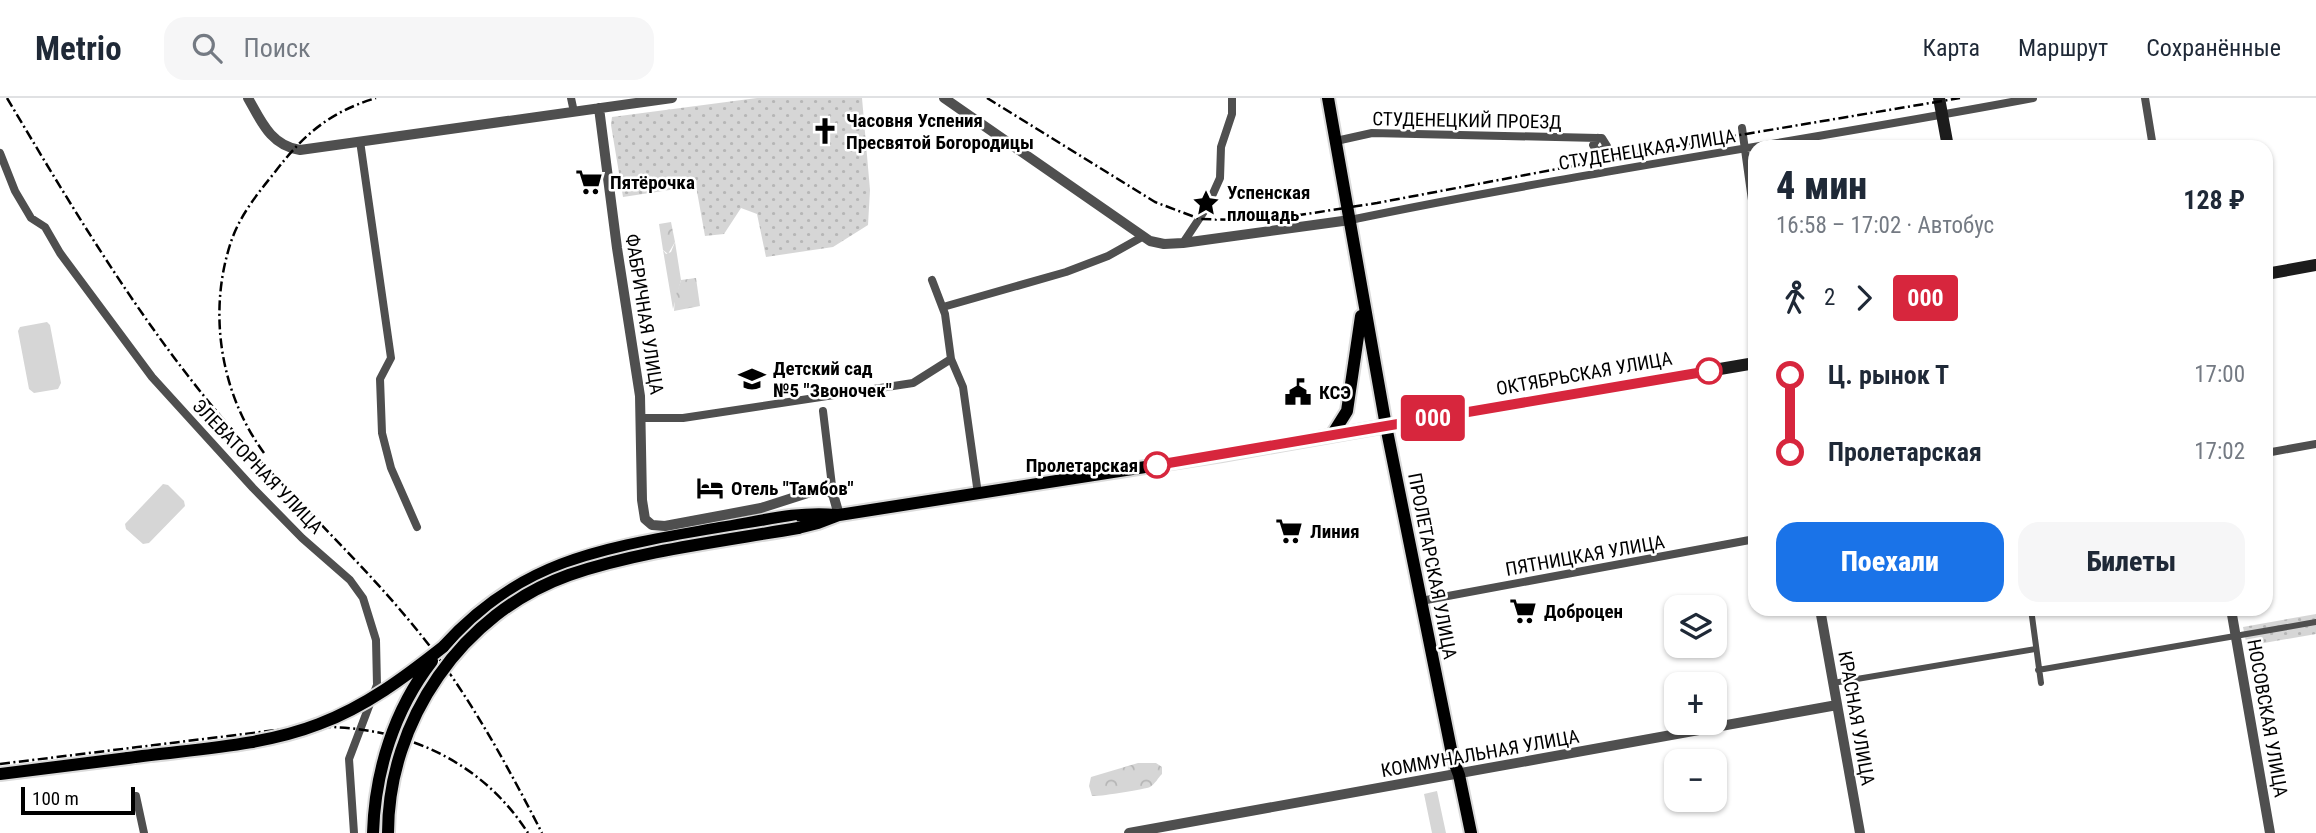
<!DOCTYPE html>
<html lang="ru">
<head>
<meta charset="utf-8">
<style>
  :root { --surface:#fff; --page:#f6f6f7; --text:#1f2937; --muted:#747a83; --line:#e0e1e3; --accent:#1a73e8 }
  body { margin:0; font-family:"Roboto Condensed",sans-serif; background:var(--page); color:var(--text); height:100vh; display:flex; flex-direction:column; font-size:26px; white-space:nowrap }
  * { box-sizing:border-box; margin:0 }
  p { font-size:23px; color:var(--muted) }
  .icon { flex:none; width:38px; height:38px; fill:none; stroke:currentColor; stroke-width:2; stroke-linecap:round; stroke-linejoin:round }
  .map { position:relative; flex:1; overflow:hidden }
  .drawer { position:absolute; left:1748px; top:42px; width:525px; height:476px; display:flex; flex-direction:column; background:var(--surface); border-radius:21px; box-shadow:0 2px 5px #0004 }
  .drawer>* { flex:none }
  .badge { padding:0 14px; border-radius:5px; font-size:24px; line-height:46px }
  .fabs { position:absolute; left:1664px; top:497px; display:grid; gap:14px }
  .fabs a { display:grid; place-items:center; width:63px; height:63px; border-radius:14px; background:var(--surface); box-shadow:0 2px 5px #0004; font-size:35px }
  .scale { position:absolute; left:21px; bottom:18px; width:114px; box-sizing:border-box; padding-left:7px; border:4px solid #000; border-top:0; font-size:19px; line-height:24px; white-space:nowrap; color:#000; -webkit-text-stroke:5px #fff; paint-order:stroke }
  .map>.badge { position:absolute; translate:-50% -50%; box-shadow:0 0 0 4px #fff }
  .legs { display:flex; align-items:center; gap:10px; height:77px; padding:0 28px; font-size:23px }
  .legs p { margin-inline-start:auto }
  .overview { display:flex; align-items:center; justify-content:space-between; height:119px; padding:0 28px }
  h1 { font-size:38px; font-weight:800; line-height:52px }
  .cta { display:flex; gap:14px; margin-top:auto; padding:14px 28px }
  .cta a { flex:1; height:80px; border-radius:21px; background:var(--accent); color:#fff; font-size:28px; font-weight:800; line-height:80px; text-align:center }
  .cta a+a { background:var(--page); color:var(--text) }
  ul { padding:0 28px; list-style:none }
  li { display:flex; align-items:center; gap:24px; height:77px; font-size:26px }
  li i { display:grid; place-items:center; width:10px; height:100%; margin:0 9px; background:currentColor }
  li i::after { content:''; width:18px; height:18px; margin:-9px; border:5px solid; border-radius:50%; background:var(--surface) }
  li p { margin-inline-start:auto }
  li:first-child i { background:linear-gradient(#0000 50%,currentColor 0) }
  li:last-child i { background:linear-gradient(currentColor 50%,#0000 0) }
  header { display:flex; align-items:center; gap:42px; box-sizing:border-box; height:98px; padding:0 35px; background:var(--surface); border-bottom:2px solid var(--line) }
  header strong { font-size:33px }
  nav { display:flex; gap:38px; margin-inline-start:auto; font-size:24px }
  .search { width:490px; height:63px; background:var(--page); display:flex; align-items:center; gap:18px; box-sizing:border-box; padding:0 24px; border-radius:21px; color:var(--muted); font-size:26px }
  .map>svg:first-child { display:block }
  .green { fill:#d6d6d6 }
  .forest { fill:url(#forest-crowns) }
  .park { fill:url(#park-dots) }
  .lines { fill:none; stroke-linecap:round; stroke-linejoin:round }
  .primary-casing { stroke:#dbdbdb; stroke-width:16 }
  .pedestrian { stroke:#4f4f4f; stroke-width:6 }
  .minor { stroke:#4f4f4f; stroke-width:8 }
  .tertiary { stroke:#4f4f4f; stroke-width:10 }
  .secondary { stroke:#1c1c1c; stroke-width:12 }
  .primary { stroke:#000; stroke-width:12 }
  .rail { stroke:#000; stroke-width:2.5; stroke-dasharray:10 3.5 2 3.5; stroke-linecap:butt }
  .primary-bridge-casing { stroke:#dbdbdb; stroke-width:16; stroke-linecap:butt }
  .primary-bridge { stroke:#000; stroke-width:12 }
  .line-1-casing { stroke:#fff; stroke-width:16 }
  .line-1 { stroke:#d7263d; stroke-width:10 }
  .stop-1-dot { fill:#fff; stroke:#d7263d; stroke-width:3.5 }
  .labels { text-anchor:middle; stroke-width:5; stroke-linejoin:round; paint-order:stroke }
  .poi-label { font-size:19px; font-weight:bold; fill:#000; stroke:#fff; text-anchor:start }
  .street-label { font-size:19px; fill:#000; stroke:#fff }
  .stop-label { font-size:19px; font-weight:bold; fill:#000; stroke:#fff; text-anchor:end }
</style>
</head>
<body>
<header>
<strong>Metrio</strong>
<div class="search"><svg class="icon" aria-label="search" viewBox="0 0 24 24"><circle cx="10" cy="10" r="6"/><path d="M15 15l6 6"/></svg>Поиск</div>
<nav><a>Карта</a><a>Маршрут</a><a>Сохранённые</a></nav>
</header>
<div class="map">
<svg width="2316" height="735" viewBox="0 0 2316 735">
  <defs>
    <pattern id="forest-crowns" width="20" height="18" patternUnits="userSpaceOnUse" patternTransform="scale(1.75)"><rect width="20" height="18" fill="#d6d6d6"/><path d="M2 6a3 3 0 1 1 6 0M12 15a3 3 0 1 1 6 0" fill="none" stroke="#b6b6b6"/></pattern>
    <pattern id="park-dots" width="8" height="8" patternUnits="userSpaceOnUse" patternTransform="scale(1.75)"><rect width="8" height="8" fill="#d6d6d6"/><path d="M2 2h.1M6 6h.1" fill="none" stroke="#b6b6b6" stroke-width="1.8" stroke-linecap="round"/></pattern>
  </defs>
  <rect width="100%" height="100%" fill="#fff"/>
  <path class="green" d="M675,144L681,182L673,211L663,152L666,156L671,154Z
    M47,224L50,227L61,285L58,291L34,295L29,291L18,233L20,229Z
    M163,386L168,387L184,403L185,408L149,445L143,446L126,431L125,426Z
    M1437,693L1446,735H1432L1424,696Z"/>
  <path class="forest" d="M671,124L675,144L668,156L663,152L659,126Z
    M696,180L700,208L674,213L675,200L681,182Z
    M1138,665H1156L1162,669V676C1158,680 1155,686 1150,689C1146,691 1098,699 1092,698L1089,688L1091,679Z"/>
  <path class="park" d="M757,0H862L870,92L868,127L833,149L766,159L757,116L741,110L724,136L705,138L696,88L623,99L611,27L612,19Z
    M2316,516V536L2247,548L2243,529Z"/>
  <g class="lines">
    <defs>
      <path id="primary" d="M1328,0L1386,328L1453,661L1459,677L1471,735
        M1332,337L1347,313L1361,218
        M798,430L818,425L839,417L1222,357L1386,328
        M443,549C523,460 608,450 720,430C758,424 797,413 836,417
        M0,676L128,660"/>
    </defs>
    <use href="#primary" class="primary-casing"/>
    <path class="pedestrian" d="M2031,511L2041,585
      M2038,572L2316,524
      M1833,585L2035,551"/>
    <path class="minor" d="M571,0L574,14
      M2145,0L2153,49
      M1742,30L1755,124
      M360,43L391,260L380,281L382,335L391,370L417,429
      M1336,43L1372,35L1598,40H1602L1607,48L1601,53L1596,52L1593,47L1598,40
      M0,55L15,93L31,120L45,129L60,155L152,279L253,390L302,440L350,482L363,500L376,542L377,587L349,661L354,735
      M1350,122C1576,75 1805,43 2033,0
      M1183,145L1207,109L1220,80L1221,49L1232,16V0
      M932,182L945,216L951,261L963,289L978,396
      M943,209L1066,174L1108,158L1142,139
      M823,313L833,396
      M641,320H683L913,285L951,261
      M2266,355L2316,346
      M1421,503L1755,441
      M136,698L144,735"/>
    <path class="tertiary" d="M248,0C261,23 271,48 300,52L672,0
      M944,0L1150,143L1164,146L1183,145L1350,122
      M599,10L617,150L640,298L642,402L645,421L652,427L665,428L761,410L814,393L825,392L833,396L839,417
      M1820,511L1860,735
      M2231,511L2270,735
      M1129,735L1837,607"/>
    <path class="secondary" d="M1939,0L1948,49
      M2266,176L2316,167
      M1386,328L1755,265"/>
    <use href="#primary" class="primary"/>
    <path class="rail" d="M7,0C73,111 139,222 223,321C285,394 357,458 417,532C467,593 506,665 542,735
      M987,0L1155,104L1200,121L1235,122L1287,119L1377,105L1716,41L1960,0
      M264,355C220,295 207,212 232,141C241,116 258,95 275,74C304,36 330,14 376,0
      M0,666L293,630C386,622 476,654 528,735"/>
    <defs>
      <path id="primary-bridge" d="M128,660C191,651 260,649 319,626C365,609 405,579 443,549
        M373,735C375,673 394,612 432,563
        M388,735C388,623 462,515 569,477C639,453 724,443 798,430"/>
    </defs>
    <use href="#primary-bridge" class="primary-bridge-casing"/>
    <use href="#primary-bridge" class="primary-bridge"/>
  </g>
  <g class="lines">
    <defs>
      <path id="line-1" d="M1157,367L1709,273"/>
    </defs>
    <use href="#line-1" class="line-1-casing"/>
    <use href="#line-1" class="line-1"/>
  </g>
  <defs>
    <symbol id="church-bare" viewBox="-9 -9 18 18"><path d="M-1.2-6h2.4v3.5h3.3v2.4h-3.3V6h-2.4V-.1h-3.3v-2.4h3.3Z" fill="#000" stroke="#fff" stroke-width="2.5" paint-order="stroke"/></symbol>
    <symbol id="supermarket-bare" viewBox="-9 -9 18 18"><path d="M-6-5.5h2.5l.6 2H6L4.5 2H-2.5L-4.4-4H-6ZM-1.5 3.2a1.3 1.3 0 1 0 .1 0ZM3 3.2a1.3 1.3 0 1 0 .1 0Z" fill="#000" stroke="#fff" stroke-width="2.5" paint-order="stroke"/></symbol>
    <symbol id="sight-bare" viewBox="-9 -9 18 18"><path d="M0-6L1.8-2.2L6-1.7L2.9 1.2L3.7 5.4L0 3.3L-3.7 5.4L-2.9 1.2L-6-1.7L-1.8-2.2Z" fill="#000" stroke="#fff" stroke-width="2.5" paint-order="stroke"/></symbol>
    <symbol id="school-bare" viewBox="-9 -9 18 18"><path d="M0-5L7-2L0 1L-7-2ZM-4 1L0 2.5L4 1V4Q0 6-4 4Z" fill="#000" stroke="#fff" stroke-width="2.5" paint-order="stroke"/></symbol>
    <symbol id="civic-bare" viewBox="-9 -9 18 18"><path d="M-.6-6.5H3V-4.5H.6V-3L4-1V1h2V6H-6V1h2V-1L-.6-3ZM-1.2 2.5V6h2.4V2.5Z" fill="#000" stroke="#fff" stroke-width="2.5" paint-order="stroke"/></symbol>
    <symbol id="hotel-bare" viewBox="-9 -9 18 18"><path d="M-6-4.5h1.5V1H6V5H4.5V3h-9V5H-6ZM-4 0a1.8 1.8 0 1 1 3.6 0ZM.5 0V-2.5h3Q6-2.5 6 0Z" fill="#000" stroke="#fff" stroke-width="2.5" paint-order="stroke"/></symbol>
  </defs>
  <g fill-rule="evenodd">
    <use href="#church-bare" x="806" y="14" width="38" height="38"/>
    <use href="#supermarket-bare" x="570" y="65" width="38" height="38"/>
    <use href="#sight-bare" x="1187" y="86" width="38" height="38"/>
    <use href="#school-bare" x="733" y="262" width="38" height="38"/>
    <use href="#civic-bare" x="1279" y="275" width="38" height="38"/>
    <use href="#hotel-bare" x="691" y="371" width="38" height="38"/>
    <use href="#supermarket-bare" x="1270" y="414" width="38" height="38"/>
    <use href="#supermarket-bare" x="1504" y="494" width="38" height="38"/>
  </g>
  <g class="stop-1-dot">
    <circle cx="1709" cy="273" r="12"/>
    <circle cx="1157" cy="367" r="12"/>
  </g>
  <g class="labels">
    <g class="poi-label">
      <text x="846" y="29">Часовня Успения<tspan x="846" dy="22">Пресвятой Богородицы</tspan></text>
      <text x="610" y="91">Пятёрочка</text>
      <text x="1227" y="101">Успенская<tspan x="1227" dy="22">площадь</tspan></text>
      <text x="773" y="277">Детский сад<tspan x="773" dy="22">№5 "Звоночек"</tspan></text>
      <text x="1319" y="301">КСЭ</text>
      <text x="731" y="397">Отель "Тамбов"</text>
      <text x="1310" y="440">Линия</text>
      <text x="1544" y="520">Доброцен</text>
    </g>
    <g class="street-label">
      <text transform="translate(1467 22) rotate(1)" y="7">СТУДЕНЕЦКИЙ ПРОЕЗД</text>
      <text transform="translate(1647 51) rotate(-9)" y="7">СТУДЕНЕЦКАЯ УЛИЦА</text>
      <text transform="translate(645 216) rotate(81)" y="7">ФАБРИЧНАЯ УЛИЦА</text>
      <text transform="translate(1584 275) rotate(-10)" y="7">ОКТЯБРЬСКАЯ УЛИЦА</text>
      <text transform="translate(258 368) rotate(46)" y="7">ЭЛЕВАТОРНАЯ УЛИЦА</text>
      <text transform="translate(1585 457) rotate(-10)" y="7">ПЯТНИЦКАЯ УЛИЦА</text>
      <text transform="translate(1433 468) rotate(79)" y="7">ПРОЛЕТАРСКАЯ УЛИЦА</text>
      <text transform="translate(1857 620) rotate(80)" y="7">КРАСНАЯ УЛИЦА</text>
      <text transform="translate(2268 620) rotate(80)" y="7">НОСОВСКАЯ УЛИЦА</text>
      <text transform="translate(1480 655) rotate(-10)" y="7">КОММУНАЛЬНАЯ УЛИЦА</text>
    </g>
    <g class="stop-label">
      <text x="1138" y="374">Пролетарская</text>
    </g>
  </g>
</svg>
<div class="fabs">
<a><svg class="icon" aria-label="layers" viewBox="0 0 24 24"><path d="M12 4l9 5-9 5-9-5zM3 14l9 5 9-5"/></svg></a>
<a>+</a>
<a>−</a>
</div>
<div class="scale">100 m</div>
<b class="badge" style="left:1433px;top:320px;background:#d7263d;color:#fff">000</b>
<section class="drawer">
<div class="overview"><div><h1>4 мин</h1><p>16:58 – 17:02 · Автобус</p></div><b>128 ₽</b></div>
<div class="legs"><svg class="icon" aria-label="walk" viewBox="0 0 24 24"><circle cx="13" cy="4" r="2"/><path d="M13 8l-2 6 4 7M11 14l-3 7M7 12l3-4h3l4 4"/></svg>2<svg class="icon" aria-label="forward" viewBox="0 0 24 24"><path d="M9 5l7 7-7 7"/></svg><b class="badge" style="background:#d7263d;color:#fff">000</b></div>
<ul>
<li><i style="color:#d7263d"></i><b>Ц. рынок Т</b><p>17:00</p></li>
<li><i style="color:#d7263d"></i><b>Пролетарская</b><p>17:02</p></li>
</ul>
<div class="cta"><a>Поехали</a><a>Билеты</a></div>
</section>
</div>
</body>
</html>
